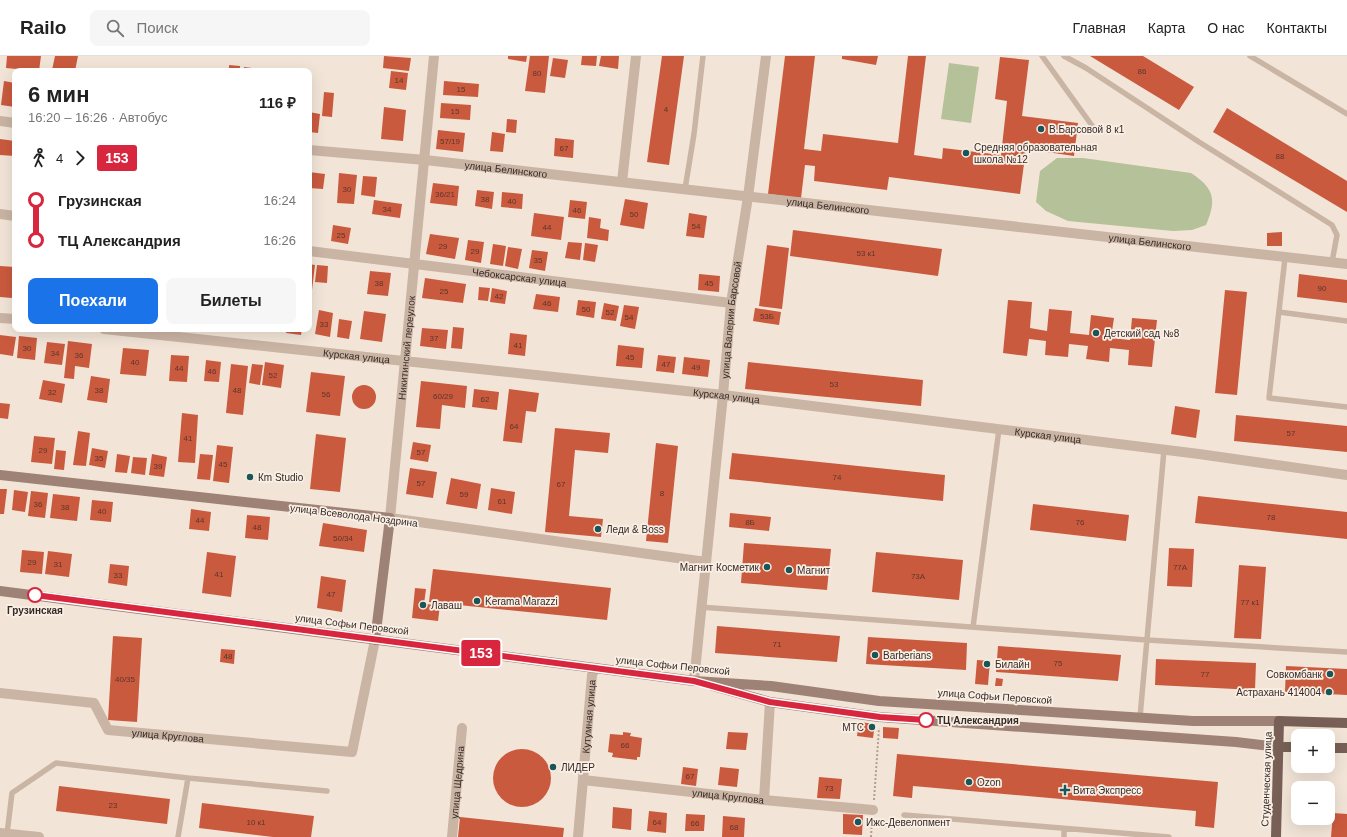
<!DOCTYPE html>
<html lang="ru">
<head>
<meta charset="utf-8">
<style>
  :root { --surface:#fff; --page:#f6f6f6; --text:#222; --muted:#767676; --line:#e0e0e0; --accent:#1a73e8 }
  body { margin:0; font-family:Helvetica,sans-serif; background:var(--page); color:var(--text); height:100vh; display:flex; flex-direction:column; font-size:15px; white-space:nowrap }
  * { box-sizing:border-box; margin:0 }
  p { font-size:13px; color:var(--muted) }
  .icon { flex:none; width:22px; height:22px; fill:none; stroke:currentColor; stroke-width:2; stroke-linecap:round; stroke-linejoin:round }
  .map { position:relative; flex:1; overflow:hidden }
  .details { position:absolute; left:12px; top:12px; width:300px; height:264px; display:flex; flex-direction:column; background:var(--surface); border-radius:8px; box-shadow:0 4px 16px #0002 }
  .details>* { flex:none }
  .badge { padding:0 8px; border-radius:3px; font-size:14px; line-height:26px }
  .fabs { position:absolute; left:1291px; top:673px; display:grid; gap:8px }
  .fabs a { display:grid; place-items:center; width:44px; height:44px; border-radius:8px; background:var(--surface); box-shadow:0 4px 16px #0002; font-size:20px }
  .map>.badge { position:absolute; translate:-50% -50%; box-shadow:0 0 0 2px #fff }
  .legs { display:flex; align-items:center; gap:6px; height:44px; padding:0 16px; font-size:13px }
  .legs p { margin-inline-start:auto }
  .overview { display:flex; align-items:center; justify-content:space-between; height:68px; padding:0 16px }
  h1 { font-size:22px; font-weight:700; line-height:30px }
  .button { display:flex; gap:8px; margin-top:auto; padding:8px 16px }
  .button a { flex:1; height:46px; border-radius:8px; background:var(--accent); color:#fff; font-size:16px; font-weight:700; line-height:46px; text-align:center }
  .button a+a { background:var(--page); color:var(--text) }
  ul { padding:0 16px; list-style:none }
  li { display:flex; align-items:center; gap:14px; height:40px; font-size:15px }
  li i { display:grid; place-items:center; width:6px; height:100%; margin:0 5px; background:currentColor }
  li i::after { content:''; width:10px; height:10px; margin:-5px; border:3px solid; border-radius:50%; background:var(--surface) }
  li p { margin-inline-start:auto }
  li:first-child i { background:linear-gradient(#0000 50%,currentColor 0) }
  li:last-child i { background:linear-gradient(currentColor 50%,#0000 0) }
  header { display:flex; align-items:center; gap:24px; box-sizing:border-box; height:56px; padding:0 20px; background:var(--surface); border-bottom:1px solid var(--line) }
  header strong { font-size:19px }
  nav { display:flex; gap:22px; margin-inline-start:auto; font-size:14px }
  .search { width:280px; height:36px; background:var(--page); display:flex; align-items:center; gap:10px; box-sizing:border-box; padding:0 14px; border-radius:8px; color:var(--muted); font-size:15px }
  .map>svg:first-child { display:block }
  .green { fill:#b5c198 }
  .building { fill:#ca5a3e }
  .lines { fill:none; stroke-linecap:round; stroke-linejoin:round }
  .path { stroke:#b69e8e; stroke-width:2; stroke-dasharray:2 2; stroke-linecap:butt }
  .service { stroke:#cab4a4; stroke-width:5.5 }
  .minor { stroke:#cab4a4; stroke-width:10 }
  .tertiary { stroke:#cab4a4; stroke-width:10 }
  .secondary { stroke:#9e8275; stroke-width:10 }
  .primary { stroke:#786056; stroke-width:10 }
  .line-1-casing { stroke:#fff; stroke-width:9 }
  .line-1 { stroke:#d7263d; stroke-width:6 }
  .poi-dot { fill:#1a5658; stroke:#faefe5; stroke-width:1.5 }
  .stop-1-dot { fill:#fff; stroke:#d7263d; stroke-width:2 }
  .labels { text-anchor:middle; stroke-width:3.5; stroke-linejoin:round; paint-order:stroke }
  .number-label { font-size:8px; fill:#5a362c }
  .poi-label { font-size:10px; fill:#352a26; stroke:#faefe5; text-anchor:start }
  .street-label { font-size:10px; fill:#352a26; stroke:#faefe5 }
  .stop-label { font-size:10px; font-weight:bold; fill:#352a26; stroke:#faefe5 }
</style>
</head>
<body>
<header>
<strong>Railo</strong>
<div class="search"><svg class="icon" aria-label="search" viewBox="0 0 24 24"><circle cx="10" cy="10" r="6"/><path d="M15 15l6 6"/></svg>Поиск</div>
<nav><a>Главная</a><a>Карта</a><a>О нас</a><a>Контакты</a></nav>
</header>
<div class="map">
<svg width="1347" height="781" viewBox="0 0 1347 781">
  <rect width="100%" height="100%" fill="#f2e5d8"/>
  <path class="green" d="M949,7L979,11L971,67L941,63Z
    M1057,102H1083L1191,117C1214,132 1217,143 1206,169L1192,174L1173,175L1068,165L1046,155L1036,146L1040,115Z"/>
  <path class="building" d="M7,0H41L39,15L6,12Z
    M55,0H78L75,15L52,14Z
    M384,0L411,2L409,15L383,12Z
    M508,0H527L526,6L508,3Z
    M530,0H549L545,37L525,35Z
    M582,0H597L596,10L581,9Z
    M601,0H619L618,13L599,10Z
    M662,0H684L669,109L647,106Z
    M785,0H815L804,93L821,95L823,78L898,87L908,0H926L914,99L942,103L943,92L1001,99L1007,45L995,43L1000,1L1029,4L1022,60L1078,67L1074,100L1026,93L1020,138L889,121L887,134L814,125L815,110L805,109L801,142L768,138Z
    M842,0H878L876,9L842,3Z
    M1090,0H1143L1194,31L1179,54Z
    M553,2L568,4L565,22L550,20Z
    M229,9L240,10V15H229Z
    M244,11L259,13V15H244Z
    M391,15L408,17L406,34L389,32Z
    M4,25L15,27V51L1,49Z
    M444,25L479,28L478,41L443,39Z
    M324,36L334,37L332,61L322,60Z
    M441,47L471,49L470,64L440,62Z
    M384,51L406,54L403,85L381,83Z
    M1227,52L1347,125V156L1213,76Z
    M309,56L320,58L318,77L309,76Z
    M507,63L517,64L516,77L506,76Z
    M438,74L465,77L463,96L436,93Z
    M492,76L505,78L503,96L490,95Z
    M555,82L574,84L573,102L554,100Z
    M0,83L15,85V100L0,99Z
    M309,116L325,118L323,133L309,132Z
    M339,117L357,119L354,148L337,147Z
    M363,120L377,121L375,141L361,139Z
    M433,127L459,130L457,150L430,147Z
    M477,134L494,136L492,153L475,150Z
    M502,136L523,138L522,153L501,151Z
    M625,143L648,147L644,173L620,169Z
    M374,144L402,148L400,162L372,158Z
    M570,144L587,146L585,163L568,161Z
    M534,157L564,161L561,184L531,180Z
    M689,157L707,160L704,182L686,180Z
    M589,161L601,163L600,172L609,174L608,185L587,182Z
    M333,169L351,172L348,188L331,185Z
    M793,174L942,193L938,220L790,200Z
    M1282,176V190H1267V177Z
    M430,178L459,182L455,203L426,198Z
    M468,184L484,186L481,207L465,204Z
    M568,186L582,187L580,204L565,202Z
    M585,187L598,189L595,206L583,204Z
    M493,188L506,190L503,210L490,208Z
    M767,189L789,192L782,253L759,250Z
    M508,191L522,193L518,213L505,210Z
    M532,194L548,196L545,215L529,212Z
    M309,208L315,209L312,234H309Z
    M317,209L328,210L327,227L315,226Z
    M0,210L15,211L12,242L0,241Z
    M370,215L391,217L388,240L367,238Z
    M699,218L720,220L719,236L698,234Z
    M1299,218L1347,224V247L1297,241Z
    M425,222L466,228L463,247L422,242Z
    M479,231L490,232L488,245L478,244Z
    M492,232L507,235L505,248L490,246Z
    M1225,234L1247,236L1237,339L1215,337Z
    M536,238L560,241L558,256L533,253Z
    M578,244L596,246L594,262L576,259Z
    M1008,244L1032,246L1030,272L1047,275L1049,253L1072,255L1070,277L1089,279L1091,259L1114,262L1111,282L1130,284L1132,262L1157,264L1152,311L1128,309L1129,294L1110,292L1109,306L1086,303L1088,290L1069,288L1068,301L1045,299L1046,285L1029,283L1027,300L1003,297Z
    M604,247L619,250L616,265L601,263Z
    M624,249L639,251L635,273L620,270Z
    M755,252L781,256L779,269L753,265Z
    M319,254L333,257L330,281L315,278Z
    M364,255L386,258L382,286L360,283Z
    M339,263L352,265L349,283L337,281Z
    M453,271L464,272L462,293L451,292Z
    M422,272L448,274L446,293L420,290Z
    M260,273H276V276Z
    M287,273H302L301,279L286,277Z
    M510,277L527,279L525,300L508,298Z
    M0,279L16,281L13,300L0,298Z
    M19,280L37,282L35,304L17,302Z
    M68,285L92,288L89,312L75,310L74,323L64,322Z
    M47,286L65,288L62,309L44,307Z
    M618,289L644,292L642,312L616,310Z
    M123,292L149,294L146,320L120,318Z
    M171,299L189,300L187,326L169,325Z
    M658,299L676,301L674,317L656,315Z
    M684,301L710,304L708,321L682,318Z
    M206,304L221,306L219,326L204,325Z
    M265,306L284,309L281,332L262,329Z
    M748,306L923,324L921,350L745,333Z
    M231,308L248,310L243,359L226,357Z
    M252,308L263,309L260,329L249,327Z
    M311,316L345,320L340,360L306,356Z
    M91,320L110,323L107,347L87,344Z
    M43,324L65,328L62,347L39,343Z
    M421,325L467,330L465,352L442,349L440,373L416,371Z
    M352 341a12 12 0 1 1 24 0a12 12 0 1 1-24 0Z
    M474,333L499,336L497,354L472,351Z
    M509,333L539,337L536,356L526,355L522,387L503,385Z
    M0,347L10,348L8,363L0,362Z
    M1175,350L1200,354L1196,382L1171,378Z
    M182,357L198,359L195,407L178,406Z
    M1236,359L1347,370V396L1234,385Z
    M555,372L610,377L608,397L575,394L569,460L603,463L601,481L545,476Z
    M78,375L90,377L86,410L73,409Z
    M316,378L346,382L340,436L310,433Z
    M34,380L55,382L52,408L31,406Z
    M413,386L431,389L428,406L410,403Z
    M656,387L678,390L668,487L646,485Z
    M217,389L233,391L229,427L213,425Z
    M92,392L108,395L105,412L89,409Z
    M56,394L66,395L64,414L54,413Z
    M732,397L945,419L943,445L729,423Z
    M117,398L130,400L127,417L115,416Z
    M152,398L167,401L164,421L149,419Z
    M200,398L213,399L210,424L197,423Z
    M133,401L147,402L145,419L131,417Z
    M410,412L437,416L433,442L406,438Z
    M451,422L481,428L477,453L446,448Z
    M491,432L515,436L512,458L488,454Z
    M0,433H7L4,458H0Z
    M14,434L28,436L25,456L12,454Z
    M31,435L48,437L45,462L28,460Z
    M53,438L80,441L77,465L50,462Z
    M1198,440L1347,456V483L1195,467Z
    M92,444L113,446L111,466L90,464Z
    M1033,448L1129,459L1126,485L1030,474Z
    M191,453L211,456L209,475L189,473Z
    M730,457L771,461L769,475L729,471Z
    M247,459L270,461L268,484L245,482Z
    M323,467L367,474L364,496L319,490Z
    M744,487L831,493L827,534L741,527Z
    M1169,492L1194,493L1192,531L1167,530Z
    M22,494L44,496L42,518L20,516Z
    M48,495L72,498L69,521L45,518Z
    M207,496L236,500L231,541L202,537Z
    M876,496L963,504L959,544L872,536Z
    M110,508L129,510L127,530L108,527Z
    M1239,509L1266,511L1261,583L1234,582Z
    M433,513L611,532L607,564L429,546Z
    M321,520L346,524L342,556L317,552Z
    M415,532L426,533L424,548L440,549L438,565L412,562Z
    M717,570L840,580L837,606L715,597Z
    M113,580L142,582L137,666L108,664Z
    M868,581L967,587L966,614L866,608Z
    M998,590L1121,599L1118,625L996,616Z
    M221,593L235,594L234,608L220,606Z
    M1156,603L1256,607L1255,634L1155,629Z
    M977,604L990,605L988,629L975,628Z
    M1286,610L1347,613V639L1285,636Z
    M996,622L1003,623L1002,630H995Z
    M859,666L875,668L873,682L857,680Z
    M883,671L899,672L898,683L883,682Z
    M623,676L631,677L630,680L642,682L640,701H637V704L612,701L613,697L608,696L610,678L623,679Z
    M728,676L748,677L746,694L726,693Z
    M493 722a29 29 0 1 1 58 0a29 29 0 1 1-58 0Z
    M897,698L1218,726L1214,772L1195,770L1196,755L913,730L912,742L893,740Z
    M683,711L698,713L696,730L681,728Z
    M720,711L739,713L737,731L718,729Z
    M819,721L842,723L840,743L817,742Z
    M59,730L170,743L167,768L56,755Z
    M202,747L314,760L311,781H273L199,772Z
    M613,751L632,753L631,774L612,772Z
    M649,755L667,757L666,777L647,775Z
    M1333,757L1347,758V781H1331Z
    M686,758L705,759L704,775H685Z
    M843,758L863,759L862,779L843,778Z
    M723,760L745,762L744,781H722Z
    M460,761L564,772L563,781H458Z"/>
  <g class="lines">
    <path class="path" d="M874,744L879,672
      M871,781L872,764"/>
    <path class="service" d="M1042,0L1093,71
      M1064,0L1086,12L1199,86L1332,169L1337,179L1332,206
      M1250,0L1347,58
      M685,133L694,78L703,0
      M1285,202L1269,342L1347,351
      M1279,256L1347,265
      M700,551L1147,584L1347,596
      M973,571L999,373
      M1140,661L1164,394
      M904,759L1169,781
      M7,778L12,737L56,707L188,722
      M178,781L188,722L327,735
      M1064,781V773"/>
    <g class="minor">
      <path d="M0,65L15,67"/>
      <path id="s1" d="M309,94L425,104L1347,208"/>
      <path d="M622,126L636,0"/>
      <path d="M0,158L15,160"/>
      <path id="s2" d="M309,195L731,247"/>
      <path d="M0,262L15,263"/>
      <path id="s3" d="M104,273L723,339L1199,398L1347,419"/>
      <path d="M390,462L706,506"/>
      <path id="s4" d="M694,625L723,339L731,247L748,141L766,0"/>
      <path id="s5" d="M0,637L94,647L108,674L352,696L375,584"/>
      <path id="s6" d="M583,724L764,744L873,754"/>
      <path d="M764,744L770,646"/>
      <path d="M0,777L39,781"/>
      <path id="s7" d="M452,781L462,672"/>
      <path id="s8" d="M578,781L592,619L595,612"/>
    </g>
    <path class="tertiary" id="s9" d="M390,462L434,0"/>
    <path class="secondary" d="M0,419L390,462L375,584
      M0,535L595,612L694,625L771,630L879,645L1193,665H1279
      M713,630L770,646L879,661L1236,686L1279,691"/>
    <path class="primary" d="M1279,691H1298
      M1328,692H1347
      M1276,781L1279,665L1347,667"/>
  </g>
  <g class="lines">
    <defs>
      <path id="line-1" d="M35,539L694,625L770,646L880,661L926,664"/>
    </defs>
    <use href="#line-1" class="line-1-casing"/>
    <use href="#line-1" class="line-1"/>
  </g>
  <g class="poi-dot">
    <circle cx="1041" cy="73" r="4"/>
    <circle cx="966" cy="97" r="4"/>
    <circle cx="1096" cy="277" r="4"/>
    <circle cx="250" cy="421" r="4"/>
    <circle cx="598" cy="473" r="4"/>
    <circle cx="767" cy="511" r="4"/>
    <circle cx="789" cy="514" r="4"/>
    <circle cx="477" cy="545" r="4"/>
    <circle cx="423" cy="549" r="4"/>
    <circle cx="875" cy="599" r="4"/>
    <circle cx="987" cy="608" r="4"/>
    <circle cx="1330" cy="618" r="4"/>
    <circle cx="1329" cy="636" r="4"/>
    <circle cx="872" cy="671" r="4"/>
    <circle cx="553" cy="711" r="4"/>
    <circle cx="969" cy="726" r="4"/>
    <path d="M1063 728h4v4h4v4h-4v4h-4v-4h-4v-4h4z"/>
    <circle cx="858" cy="766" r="4"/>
  </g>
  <g class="stop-1-dot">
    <circle cx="35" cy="539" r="7"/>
    <circle cx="926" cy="664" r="7"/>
  </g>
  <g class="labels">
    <g class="number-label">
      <text x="1142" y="18">86</text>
      <text x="537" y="20">80</text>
      <text x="399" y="27">14</text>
      <text x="461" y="36">15</text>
      <text x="666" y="56">4</text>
      <text x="455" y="58">15</text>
      <text x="450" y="88">57/19</text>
      <text x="564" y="95">67</text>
      <text x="1280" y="103">88</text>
      <text x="347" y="136">30</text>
      <text x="445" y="141">36/21</text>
      <text x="485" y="146">38</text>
      <text x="512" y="148">40</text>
      <text x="387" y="156">34</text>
      <text x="577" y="157">46</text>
      <text x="634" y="161">50</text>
      <text x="696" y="173">54</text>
      <text x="547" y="174">44</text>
      <text x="341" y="182">25</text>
      <text x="443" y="193">29</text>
      <text x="475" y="198">29</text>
      <text x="866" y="200">53 к1</text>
      <text x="538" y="207">35</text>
      <text x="379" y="230">38</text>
      <text x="709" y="230">45</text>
      <text x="1322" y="235">90</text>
      <text x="444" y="238">25</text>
      <text x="499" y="243">42</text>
      <text x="547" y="250">46</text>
      <text x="586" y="256">50</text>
      <text x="610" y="259">52</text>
      <text x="767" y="263">53Б</text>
      <text x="629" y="264">54</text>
      <text x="324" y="271">33</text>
      <text x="434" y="285">37</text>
      <text x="518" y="292">41</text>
      <text x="27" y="295">30</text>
      <text x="55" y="300">34</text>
      <text x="79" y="302">36</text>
      <text x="630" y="304">45</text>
      <text x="135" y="309">40</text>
      <text x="666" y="311">47</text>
      <text x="696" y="314">49</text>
      <text x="179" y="315">44</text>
      <text x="212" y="318">46</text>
      <text x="273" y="322">52</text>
      <text x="834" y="331">53</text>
      <text x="99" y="337">38</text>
      <text x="237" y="337">48</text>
      <text x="52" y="339">32</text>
      <text x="326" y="341">56</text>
      <text x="443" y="343">60/29</text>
      <text x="485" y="346">62</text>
      <text x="514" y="373">64</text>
      <text x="1291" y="380">57</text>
      <text x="188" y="385">41</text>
      <text x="43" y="397">29</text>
      <text x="421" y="399">57</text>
      <text x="99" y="405">35</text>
      <text x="223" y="411">45</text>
      <text x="158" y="413">39</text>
      <text x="837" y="424">74</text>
      <text x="421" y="430">57</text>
      <text x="561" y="431">67</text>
      <text x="662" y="440">8</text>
      <text x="464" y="441">59</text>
      <text x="502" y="448">61</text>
      <text x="38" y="451">36</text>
      <text x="65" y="454">38</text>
      <text x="102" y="458">40</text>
      <text x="1271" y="464">78</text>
      <text x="200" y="467">44</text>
      <text x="750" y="469">8Б</text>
      <text x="1080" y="469">76</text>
      <text x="257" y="474">48</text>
      <text x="343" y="485">50/34</text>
      <text x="32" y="509">29</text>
      <text x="58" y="511">31</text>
      <text x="1180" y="514">77А</text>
      <text x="219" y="521">41</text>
      <text x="118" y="522">33</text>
      <text x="918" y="523">73А</text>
      <text x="331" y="541">47</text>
      <text x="1250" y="549">77 к1</text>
      <text x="777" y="591">71</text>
      <text x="228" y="603">48</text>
      <text x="1058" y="610">75</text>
      <text x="1205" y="621">77</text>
      <text x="125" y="626">40/35</text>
      <text x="625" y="692">66</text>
      <text x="690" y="723">67</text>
      <text x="829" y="735">73</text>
      <text x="113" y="752">23</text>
      <text x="256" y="769">10 к1</text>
      <text x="657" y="769">64</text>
      <text x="695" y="770">66</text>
      <text x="734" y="774">68</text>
    </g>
    <g class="poi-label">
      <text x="1049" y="77">В.Барсовой 8 к1</text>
      <text x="974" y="95">Средняя образовательная<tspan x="974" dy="12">школа №12</tspan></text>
      <text x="1104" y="281">Детский сад №8</text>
      <text x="258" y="425">Кm Studio</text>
      <text x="606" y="477">Леди &amp; Boss</text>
      <text x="759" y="515" text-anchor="end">Магнит Косметик</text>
      <text x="797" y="518">Магнит</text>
      <text x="485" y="549">Kerama Marazzi</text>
      <text x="431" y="553">Лаваш</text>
      <text x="883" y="603">Barberians</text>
      <text x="995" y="612">Билайн</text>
      <text x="1322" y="622" text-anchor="end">Совкомбанк</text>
      <text x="1321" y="640" text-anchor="end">Астрахань 414004</text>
      <text x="864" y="675" text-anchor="end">МТС</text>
      <text x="561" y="715">ЛИДЕР</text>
      <text x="977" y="730">Ozon</text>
      <text x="1073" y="738">Вита Экспресс</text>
      <text x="866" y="770">Ижс-Девелопмент</text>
    </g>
    <g class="street-label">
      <text dy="4" stroke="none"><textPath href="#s1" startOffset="198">улица Белинского</textPath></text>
      <text dy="4" stroke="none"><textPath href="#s1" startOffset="522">улица Белинского</textPath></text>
      <text dy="4" stroke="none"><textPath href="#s1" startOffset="846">улица Белинского</textPath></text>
      <text dy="4" stroke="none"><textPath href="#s2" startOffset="212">Чебоксарская улица</textPath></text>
      <text dy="4" stroke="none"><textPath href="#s4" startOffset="363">улица Валерии Барсовой</textPath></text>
      <text dy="4" stroke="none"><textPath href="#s9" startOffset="171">Никитинский переулок</textPath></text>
      <text dy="4" stroke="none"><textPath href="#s3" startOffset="254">Курская улица</textPath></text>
      <text dy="4" stroke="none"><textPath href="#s3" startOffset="626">Курская улица</textPath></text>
      <text dy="4" stroke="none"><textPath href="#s3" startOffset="950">Курская улица</textPath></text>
      <text transform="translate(354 459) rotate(7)" y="4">улица Всеволода Ноздрина</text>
      <text transform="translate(352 568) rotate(7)" y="4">улица Софьи Перовской</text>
      <text transform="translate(673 609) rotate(6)" y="4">улица Софьи Перовской</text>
      <text transform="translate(995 640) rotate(4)" y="4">улица Софьи Перовской</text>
      <text dy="4" stroke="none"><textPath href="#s8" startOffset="121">Кутумная улица</textPath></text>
      <text dy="4" stroke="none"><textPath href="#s5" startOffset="185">улица Круглова</textPath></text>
      <text transform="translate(1266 723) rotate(-88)" y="4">Студенческая улица</text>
      <text dy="4" stroke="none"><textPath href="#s7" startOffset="55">улица Щедрина</textPath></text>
      <text dy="4" stroke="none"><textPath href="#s6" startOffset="146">улица Круглова</textPath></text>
    </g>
    <g class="stop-label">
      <text x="35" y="558">Грузинская</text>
      <text x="937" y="668" text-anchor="start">ТЦ Александрия</text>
    </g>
  </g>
</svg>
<div class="fabs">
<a>+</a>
<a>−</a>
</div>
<b class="badge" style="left:481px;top:597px;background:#d7263d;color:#fff">153</b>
<section class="details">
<div class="overview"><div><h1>6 мин</h1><p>16:20 – 16:26 · Автобус</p></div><b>116 ₽</b></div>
<div class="legs"><svg class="icon" aria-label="walk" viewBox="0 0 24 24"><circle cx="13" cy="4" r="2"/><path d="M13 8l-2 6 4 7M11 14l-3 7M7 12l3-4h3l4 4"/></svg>4<svg class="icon" aria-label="forward" viewBox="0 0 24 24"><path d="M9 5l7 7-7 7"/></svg><b class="badge" style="background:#d7263d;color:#fff">153</b></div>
<ul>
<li><i style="color:#d7263d"></i><b>Грузинская</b><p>16:24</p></li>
<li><i style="color:#d7263d"></i><b>ТЦ Александрия</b><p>16:26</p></li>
</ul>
<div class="button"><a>Поехали</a><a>Билеты</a></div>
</section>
</div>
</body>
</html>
